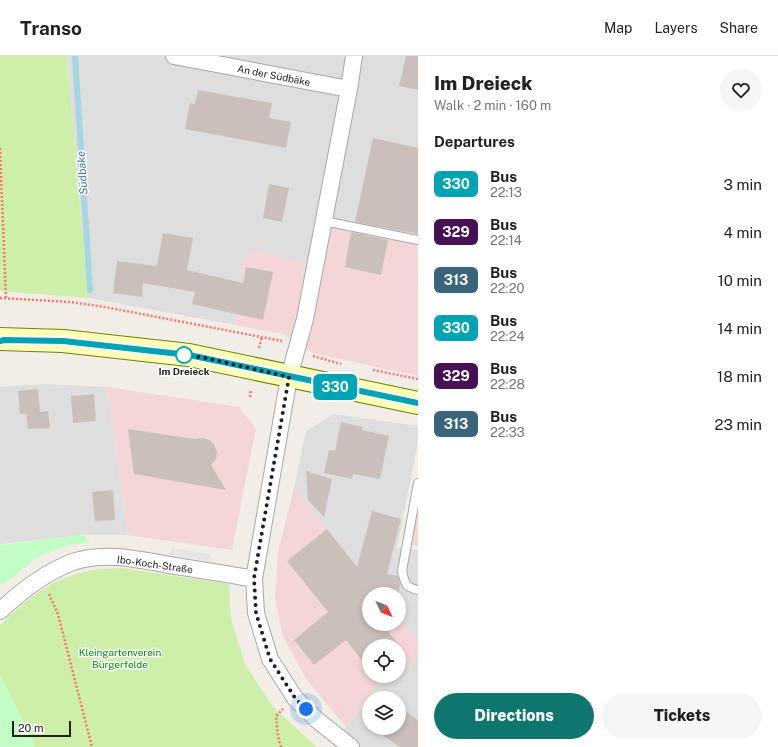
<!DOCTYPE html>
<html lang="en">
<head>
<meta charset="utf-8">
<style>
  :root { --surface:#fff; --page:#f6f6f6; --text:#222; --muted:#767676; --line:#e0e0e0; --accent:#0f766e }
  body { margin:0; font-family:"Public Sans",sans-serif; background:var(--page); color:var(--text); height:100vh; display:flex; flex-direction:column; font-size:15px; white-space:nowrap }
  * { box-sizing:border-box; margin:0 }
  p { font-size:13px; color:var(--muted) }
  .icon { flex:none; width:22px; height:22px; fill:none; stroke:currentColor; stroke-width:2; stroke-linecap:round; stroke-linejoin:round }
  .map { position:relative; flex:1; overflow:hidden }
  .drawer { display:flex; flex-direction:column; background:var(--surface); width:360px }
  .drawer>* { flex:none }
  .badge { padding:0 8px; border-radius:6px; font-size:14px; line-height:26px }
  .needle { width:26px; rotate:133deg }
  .fabs { position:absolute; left:362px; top:531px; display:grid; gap:8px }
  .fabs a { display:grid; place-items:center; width:44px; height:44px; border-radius:50%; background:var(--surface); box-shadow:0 2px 6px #0003; font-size:20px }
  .scale { position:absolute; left:12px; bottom:10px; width:59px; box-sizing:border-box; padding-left:4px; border:2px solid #212121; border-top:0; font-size:11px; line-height:14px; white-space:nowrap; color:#212121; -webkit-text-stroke:3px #fff; paint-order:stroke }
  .you { position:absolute; width:20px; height:20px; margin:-10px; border:3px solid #fff; border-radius:50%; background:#1a73e8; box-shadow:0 0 0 6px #1a73e833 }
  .map>.badge { position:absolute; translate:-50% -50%; box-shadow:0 0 0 2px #fff }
  h2 { padding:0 16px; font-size:15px; line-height:36px }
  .round { display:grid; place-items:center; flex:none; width:42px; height:42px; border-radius:21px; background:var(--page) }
  .head { display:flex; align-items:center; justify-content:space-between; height:68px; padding:0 16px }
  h1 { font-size:19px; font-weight:800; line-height:30px }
  .primary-button { display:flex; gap:8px; margin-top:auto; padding:8px 16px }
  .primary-button a { flex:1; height:46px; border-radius:24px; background:var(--accent); color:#fff; font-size:16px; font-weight:800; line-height:46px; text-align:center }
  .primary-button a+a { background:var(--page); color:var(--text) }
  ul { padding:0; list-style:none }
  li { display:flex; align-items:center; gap:12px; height:48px; padding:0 16px }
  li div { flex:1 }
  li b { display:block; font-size:15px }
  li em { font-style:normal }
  li .badge { min-width:44px; font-weight:700; text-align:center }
  header { display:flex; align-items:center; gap:24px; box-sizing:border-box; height:56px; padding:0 20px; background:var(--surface); border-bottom:1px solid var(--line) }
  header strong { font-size:19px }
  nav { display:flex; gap:22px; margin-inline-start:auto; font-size:14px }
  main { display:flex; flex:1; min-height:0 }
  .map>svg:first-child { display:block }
  .residential { fill:#dfdede; fill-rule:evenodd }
  .commercial { fill:#f3d6d5 }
  .grass { fill:#ceefaa }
  .park { fill:#c2fdc5 }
  .parking { fill:#e5e5e5 }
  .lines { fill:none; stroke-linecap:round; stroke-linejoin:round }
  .stream { stroke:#a5d6e2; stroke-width:6 }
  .building { fill:#cac0b9 }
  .lane-casing { stroke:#a8a8a8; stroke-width:10 }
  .street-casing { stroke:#a8a8a8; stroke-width:18 }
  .secondary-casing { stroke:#768000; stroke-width:24 }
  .path { stroke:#ff756b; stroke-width:2.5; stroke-dasharray:2 2; stroke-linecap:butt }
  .lane { stroke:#fff; stroke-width:8 }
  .street { stroke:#fff; stroke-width:16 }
  .secondary { stroke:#fdfeb9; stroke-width:22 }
  .line-casing { stroke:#fff; stroke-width:9 }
  .line { stroke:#00a3b4; stroke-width:6 }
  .walk { stroke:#212121; stroke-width:4; stroke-dasharray:0 7.2 }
  .stop-dot { fill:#fff; stroke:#00a3b4; stroke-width:2 }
  .labels { text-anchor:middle; stroke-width:3; stroke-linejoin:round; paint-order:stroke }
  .street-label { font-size:10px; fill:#212121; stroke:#fff }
  .stop-label { font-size:10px; font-weight:bold; fill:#212121; stroke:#fff }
  .park-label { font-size:10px; fill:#048a0a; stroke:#fff }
  .water-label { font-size:11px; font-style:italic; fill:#4078a8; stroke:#fff }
</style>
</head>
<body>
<header>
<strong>Transo</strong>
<nav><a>Map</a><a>Layers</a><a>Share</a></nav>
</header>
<main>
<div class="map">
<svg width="418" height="691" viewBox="0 0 418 691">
  <rect width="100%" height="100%" fill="#f2eee7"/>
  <path class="residential" d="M67,0H418V189L323,170L314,210L243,203L235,269L88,242Z
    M43,328L107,331L128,479H83L0,488V331Z
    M334,358L418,370V386L397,492L418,494V585L399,561V538H380L294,432L306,375Z
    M418,605V691H351L338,682L382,623L388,620H399V615ZM369,642H399V672H369Z"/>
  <path class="commercial" d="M322,170L418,189V320L313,297L283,278L235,269L243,203L254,194L314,210Z
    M107,331L239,351L256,372L232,494L128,479Z
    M418,423V490L403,487Z
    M294,432L380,538H369V568H399V561L418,585V605L399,615V590H369V620H388L382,623L346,671L306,623L283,580L275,543L278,496Z"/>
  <path class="grass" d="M0,0H67L88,242L0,235Z
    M122,512L229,528L231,563L245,608L274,652L317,691H34L33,684L0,618V569C29,541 49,524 88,515C99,512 111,513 122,512Z"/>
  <path class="park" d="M83,479L90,486L69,489L38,501L4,528H0V489Z
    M0,618L33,684L34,691H0Z"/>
  <path class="parking" d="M172,492L210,498V502L212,506L168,499L171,496Z"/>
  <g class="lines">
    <path class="stream" d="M75,0L90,234"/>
  </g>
  <path class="building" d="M406,0H418V34L399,30Z
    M198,34L272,47L269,62L291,66L286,92L185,73L190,47L195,48Z
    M373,82L418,92V178L355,166Z
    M269,128L289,132L282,166L263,162Z
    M351,176L388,184L381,219L345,211Z
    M163,177L193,182L187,214L243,227L246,211L273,216L263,264L192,248L195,236L143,227L142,241L113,237L117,205L157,210Z
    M38,333L40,356L48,355L50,372L28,373L26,358H20L18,335Z
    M94,338L96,365L73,367L71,340Z
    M341,366L362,371V374L389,380L380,423L353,418L352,423L324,417L329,394L335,395Z
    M128,373L195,383L202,382L210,384L214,389L217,396L216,403L211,409L226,434L134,418Z
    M306,415L332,423L324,461L308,444Z
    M113,434L115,464L95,465L92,436Z
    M372,455L401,463L387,518L398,520L400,529L398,538H369V568H382L400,590H369V613L346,584L314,609L294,584L328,556L287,505L327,473L357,511Z
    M399,651L418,664V691H400L372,672H399Z"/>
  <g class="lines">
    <defs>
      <path id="lane" d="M324,165L418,184
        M418,427L402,515C405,528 405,531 418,534"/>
      <path id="street" d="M174,0L349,33
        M0,555C21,535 43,518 70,507C103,494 142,504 175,510C201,514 228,518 254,523
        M351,691L317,664L295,642L270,603L256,557L254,523L289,321L305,263L349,33L354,0"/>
      <path id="secondary" d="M0,283L63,285L189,299L418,347"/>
    </defs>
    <use href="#lane" class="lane-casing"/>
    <use href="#street" class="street-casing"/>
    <use href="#secondary" class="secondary-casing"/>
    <path class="path" d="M0,92L6,243
      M0,242L70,246L105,251L282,285
      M259,292L262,281
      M313,300L341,308
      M373,314L418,323
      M250,341L251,333
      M49,538L58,558L92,691
      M281,691L278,681L276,660L283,653"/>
    <use href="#lane" class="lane"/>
    <use href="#street" class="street"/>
    <use href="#secondary" class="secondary"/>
  </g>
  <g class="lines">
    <defs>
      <path id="line" d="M0,285L4,284L63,285L189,299L418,347"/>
    </defs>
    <use href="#line" class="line-casing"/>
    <use href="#line" class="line"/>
    <path class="walk" d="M184,299L201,301L289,321L254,522L256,557L270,603L295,642L306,653"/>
  </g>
  <circle class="stop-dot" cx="184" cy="299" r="8"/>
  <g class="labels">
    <g class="street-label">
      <text transform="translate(274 19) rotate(11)" y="4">An der Südbäke</text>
      <text transform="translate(155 508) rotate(8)" y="4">Ibo-Koch-Straße</text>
    </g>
    <g class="stop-label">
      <text x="184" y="319">Im Dreieck</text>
    </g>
    <g class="park-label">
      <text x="120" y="600">Kleingartenverein<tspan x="120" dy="12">Bürgerfelde</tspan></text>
    </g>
    <g class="water-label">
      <text transform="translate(82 117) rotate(-94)" y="4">Südbäke</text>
    </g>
  </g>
</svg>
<div class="fabs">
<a><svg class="needle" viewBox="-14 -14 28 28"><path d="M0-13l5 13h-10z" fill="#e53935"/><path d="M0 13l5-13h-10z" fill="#767676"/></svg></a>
<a><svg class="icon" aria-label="locate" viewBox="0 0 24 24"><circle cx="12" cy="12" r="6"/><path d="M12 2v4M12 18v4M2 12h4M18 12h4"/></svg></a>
<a><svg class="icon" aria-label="layers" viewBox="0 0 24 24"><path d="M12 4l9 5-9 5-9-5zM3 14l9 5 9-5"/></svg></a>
</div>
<div class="scale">20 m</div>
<div class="you" style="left:306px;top:653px"></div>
<b class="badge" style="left:335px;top:331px;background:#00a3b4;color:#fff">330</b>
</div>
<section class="drawer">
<div class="head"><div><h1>Im Dreieck</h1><p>Walk · 2 min · 160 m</p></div><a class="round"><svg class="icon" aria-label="heart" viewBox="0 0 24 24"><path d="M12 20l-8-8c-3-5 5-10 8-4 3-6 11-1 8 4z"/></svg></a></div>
<h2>Departures</h2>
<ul>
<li><span class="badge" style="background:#00a3b4;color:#fff">330</span><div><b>Bus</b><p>22:13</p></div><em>3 min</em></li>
<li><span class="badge" style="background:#461254;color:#fff">329</span><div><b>Bus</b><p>22:14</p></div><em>4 min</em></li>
<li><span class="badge" style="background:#38647d;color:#fff">313</span><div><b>Bus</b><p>22:20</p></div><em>10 min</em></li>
<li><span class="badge" style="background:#00a3b4;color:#fff">330</span><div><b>Bus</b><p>22:24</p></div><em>14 min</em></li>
<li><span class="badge" style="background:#461254;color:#fff">329</span><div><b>Bus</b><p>22:28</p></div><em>18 min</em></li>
<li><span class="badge" style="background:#38647d;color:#fff">313</span><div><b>Bus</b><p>22:33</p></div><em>23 min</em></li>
</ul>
<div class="primary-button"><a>Directions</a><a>Tickets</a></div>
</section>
</main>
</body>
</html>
